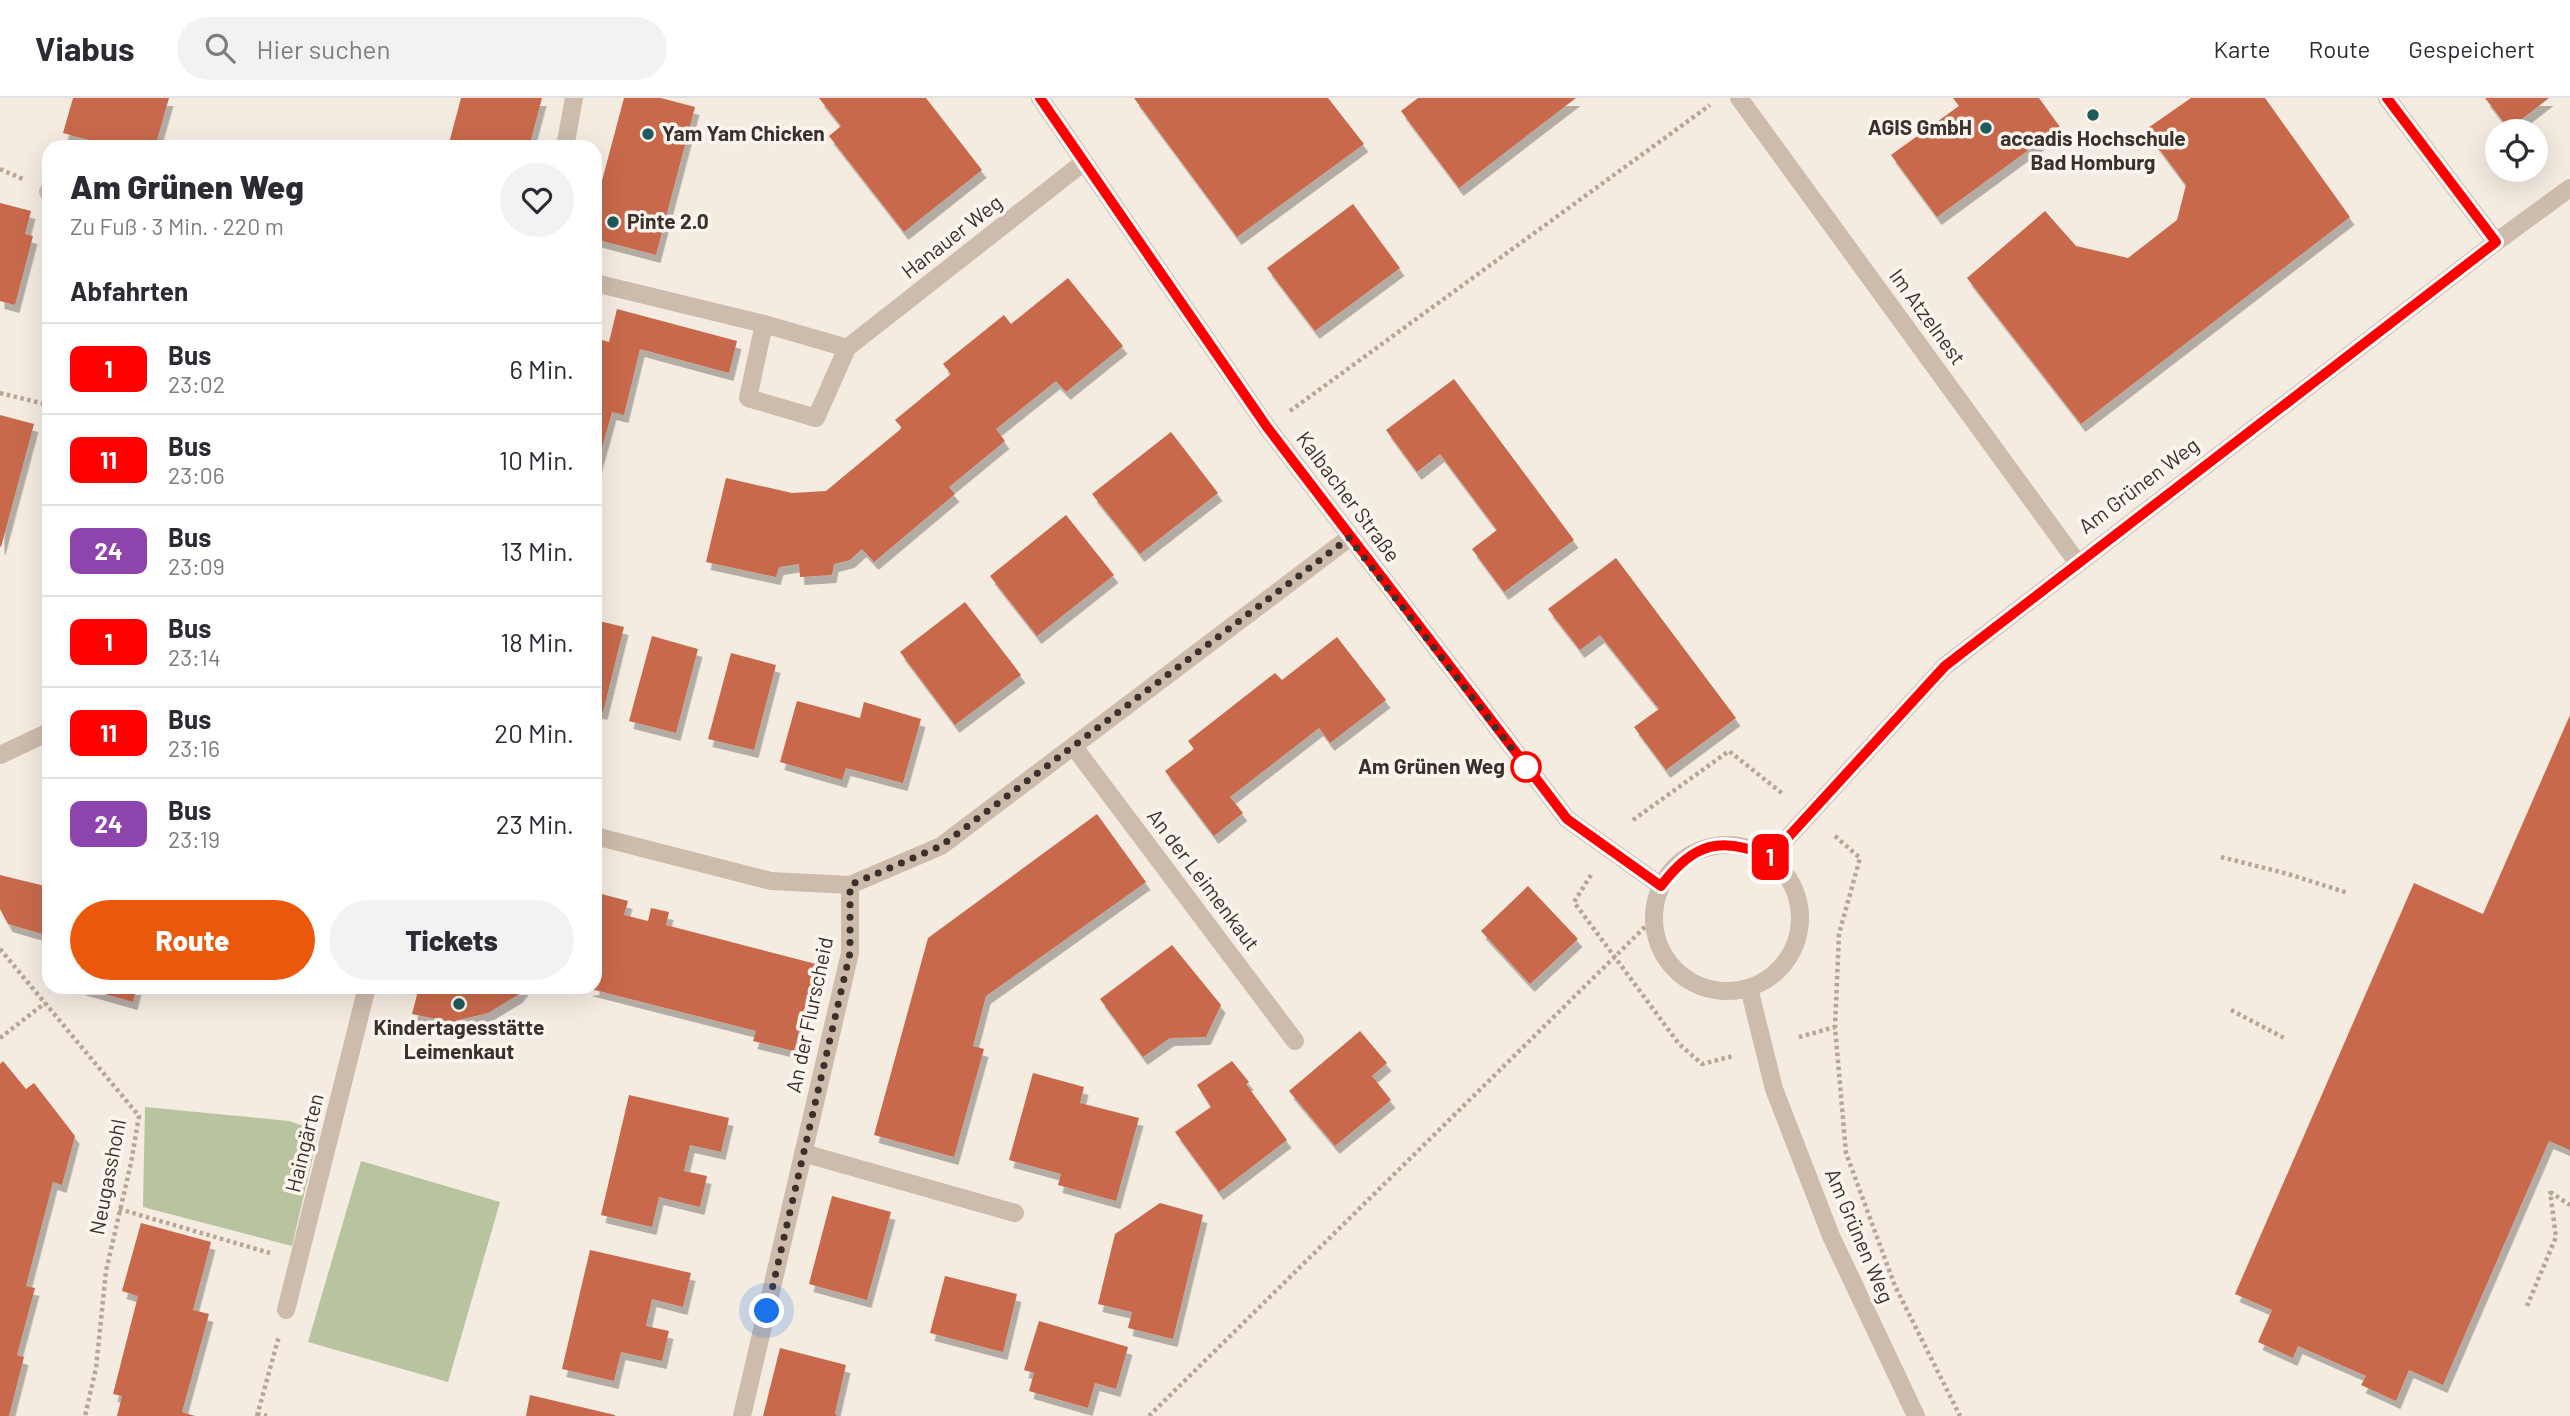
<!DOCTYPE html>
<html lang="de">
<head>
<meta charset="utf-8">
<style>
  :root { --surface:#fff; --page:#f2f2f3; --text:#2b2b33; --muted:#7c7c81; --line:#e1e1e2; --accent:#ea580c }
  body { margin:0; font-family:Barlow,sans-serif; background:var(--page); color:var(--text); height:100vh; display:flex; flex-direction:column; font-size:26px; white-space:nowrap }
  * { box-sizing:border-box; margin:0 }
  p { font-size:23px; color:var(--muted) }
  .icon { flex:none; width:38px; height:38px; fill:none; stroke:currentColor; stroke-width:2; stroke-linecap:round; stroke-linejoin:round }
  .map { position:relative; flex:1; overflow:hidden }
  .drawer { position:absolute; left:42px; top:42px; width:560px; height:854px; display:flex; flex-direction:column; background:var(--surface); border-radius:21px; box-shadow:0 7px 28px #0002 }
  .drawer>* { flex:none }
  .badge { padding:0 14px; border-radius:10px; font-size:24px; line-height:46px }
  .tools { position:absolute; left:2485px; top:21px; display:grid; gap:14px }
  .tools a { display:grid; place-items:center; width:63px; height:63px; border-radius:50%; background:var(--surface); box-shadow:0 7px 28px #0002; font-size:35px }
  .you { position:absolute; width:35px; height:35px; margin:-18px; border:5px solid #fff; border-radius:50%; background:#1a73e8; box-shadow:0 0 0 10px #1a73e833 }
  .map>.badge { position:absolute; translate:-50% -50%; box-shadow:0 0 0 4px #fff }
  h2 { padding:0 28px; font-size:26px; line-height:63px }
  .round { display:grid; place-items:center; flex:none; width:74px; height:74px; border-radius:37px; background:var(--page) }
  .head { display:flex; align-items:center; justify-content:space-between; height:119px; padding:0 28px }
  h1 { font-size:33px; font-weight:800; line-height:52px }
  .primary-button { display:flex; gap:14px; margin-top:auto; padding:14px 28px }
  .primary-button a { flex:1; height:80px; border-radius:42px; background:var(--accent); color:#fff; font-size:28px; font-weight:800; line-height:80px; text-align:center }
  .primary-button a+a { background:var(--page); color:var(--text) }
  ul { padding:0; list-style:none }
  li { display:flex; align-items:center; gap:21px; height:91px; padding:0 28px; border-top:2px solid var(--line) }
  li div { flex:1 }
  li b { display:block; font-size:26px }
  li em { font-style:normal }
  li .badge { min-width:77px; font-weight:700; text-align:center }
  header { display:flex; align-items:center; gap:42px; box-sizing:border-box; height:98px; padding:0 35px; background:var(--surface); border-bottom:2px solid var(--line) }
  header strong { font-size:33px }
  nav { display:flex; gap:38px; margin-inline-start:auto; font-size:24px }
  .search { width:490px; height:63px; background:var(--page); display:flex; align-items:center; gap:18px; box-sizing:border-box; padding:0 24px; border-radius:38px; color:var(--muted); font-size:26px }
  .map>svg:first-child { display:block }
  .green { fill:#b8c4a0 }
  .building { fill:#c8694b; filter:url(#shadow) }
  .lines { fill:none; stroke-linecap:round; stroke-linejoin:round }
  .path { stroke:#b9a596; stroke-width:4.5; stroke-dasharray:3.5 3.5; stroke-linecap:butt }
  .street { stroke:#cdbbac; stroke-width:18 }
  .line-casing { stroke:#fff; stroke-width:16 }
  .line { stroke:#f00; stroke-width:10 }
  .walk { stroke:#3b302b; stroke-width:7; stroke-dasharray:0 12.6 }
  .poi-dot { fill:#1f5a5e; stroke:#fbf5ee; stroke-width:2.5 }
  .stop-dot { fill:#fff; stroke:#f00; stroke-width:3.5 }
  .labels { text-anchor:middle; stroke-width:7; stroke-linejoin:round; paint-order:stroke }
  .poi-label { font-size:21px; font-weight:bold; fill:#3b302b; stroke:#fbf5ee; text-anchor:start }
  .street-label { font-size:21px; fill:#3b302b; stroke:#fbf5ee }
  .stop-label { font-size:21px; font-weight:bold; fill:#3b302b; stroke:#fbf5ee; text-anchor:end }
</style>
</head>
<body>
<header>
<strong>Viabus</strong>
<div class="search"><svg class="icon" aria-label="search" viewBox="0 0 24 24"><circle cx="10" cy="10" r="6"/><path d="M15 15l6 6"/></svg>Hier suchen</div>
<nav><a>Karte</a><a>Route</a><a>Gespeichert</a></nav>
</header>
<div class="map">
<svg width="2570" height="1318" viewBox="0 0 2570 1318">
  <defs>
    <filter id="shadow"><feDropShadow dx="4.5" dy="8" stdDeviation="0" flood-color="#0004"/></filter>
  </defs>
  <rect width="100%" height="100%" fill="#f4ebe1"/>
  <path class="green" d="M145,1009L289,1023L319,1033L292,1148L143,1109Z
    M361,1063L500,1104L448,1284L308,1244Z"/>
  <path class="building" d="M73,0H169L155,49H114L63,35Z
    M461,0H542L529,49H448Z
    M624,0H661L695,9L656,157L595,141V109Z
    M819,0H926L982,72L904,134L829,38L841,28Z
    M1134,0H1328L1364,46L1237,139Z
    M1418,0H1576L1459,90L1401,13Z
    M1953,0H2039L2060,29L1937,119L1891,57L1959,8Z
    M2191,0H2265L2350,119L2081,326L1967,180L2045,113L2076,148L2128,160L2177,122L2186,87L2145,32Z
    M2485,0H2549L2509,31Z
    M0,105L31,113L25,136L33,138L15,207L0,203Z
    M1353,106L1400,170L1315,233L1267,170Z
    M1068,180L1123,248L1066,294L1056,283L996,331L1005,343L949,389L955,396L874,464L862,451L850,462L834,466L832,477L800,479L799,466L779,469L776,479L706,464L726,380L792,395L826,393L902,330L895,322L951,276L943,266L1004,217L1011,226Z
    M617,211L737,243L729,275L640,251L624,317L612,314L595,375V240L609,244Z
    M1454,281L1574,442L1504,494L1472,451L1497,432L1440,356L1417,374L1386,332Z
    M0,317L34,326L1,449L0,448Z
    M1171,334L1218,395L1140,456L1092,396Z
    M1066,417L1114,477L1037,538L990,478Z
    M1616,460L1736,620L1666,672L1634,629L1659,611L1600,537L1580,552L1548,511Z
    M965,504L1021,577L955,627L900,554Z
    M595,522L624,529L603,614L595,612Z
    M652,538L698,551L676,635L629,623Z
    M1337,539L1386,602L1330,645L1319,630L1230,699L1243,715L1214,738L1165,673L1194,651L1188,643L1275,575L1282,582Z
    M731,555L776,567L754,652L708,641Z
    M797,603L860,620L864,604L921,621L903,685L846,670L842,682L780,664Z
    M2570,617V1052L2549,1043L2443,1287L2409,1272L2396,1303L2361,1287L2366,1278L2298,1248L2293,1260L2258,1244L2272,1212L2235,1196L2414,785L2483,816Z
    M1097,716L1146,784L986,898L973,948L984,951L954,1059L874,1037L928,840Z
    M0,777L49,789V838L8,826L0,811Z
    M1528,788L1578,841L1530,886L1481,833Z
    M598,795L628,803L624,817L648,823L651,810L669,814L666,827L816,866L794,953L753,943L756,933L587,890L595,889V806Z
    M1172,847L1221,907L1206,939L1170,940L1143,959L1100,901Z
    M80,889H137L133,904Z
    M419,889H524L518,897L488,915L451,924L412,916Z
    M1360,933L1387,965L1372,978L1391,1002L1335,1048L1289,993Z
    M3,963L26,991L34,985L75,1038L62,1087L53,1084L26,1188L35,1190L17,1257L24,1259L9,1318H0V966Z
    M1232,963L1249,984L1246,986L1287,1042L1219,1094L1175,1034L1211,1009L1197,987Z
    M1033,975L1084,989L1080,1005L1139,1020L1116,1103L1058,1087L1061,1076L1009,1062Z
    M629,997L729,1020L721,1054L690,1047L684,1073L707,1078L700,1109L659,1099L652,1129L601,1117Z
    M832,1098L891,1114L867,1202L809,1186Z
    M1160,1105L1203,1117L1173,1241L1128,1230L1132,1214L1098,1206L1115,1136Z
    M141,1125L211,1144L193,1212L209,1216L182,1314L195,1318H117L122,1298L113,1296L138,1198L122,1193Z
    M590,1152L691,1175L683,1209L652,1201L646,1228L669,1233L662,1263L621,1254L614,1283L562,1271Z
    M945,1178L1017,1196L1003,1254L930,1235Z
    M1039,1223L1128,1249L1116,1291L1095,1285L1088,1310L1029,1293L1034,1275L1024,1272Z
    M780,1250L846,1267L835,1315L837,1318H763Z
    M530,1297L615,1317V1318H526Z"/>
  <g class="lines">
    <path class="path" d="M0,71L25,82
      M0,295L49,307
      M1290,313L1710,7
      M1633,722L1729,653L1783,696
      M1835,738L1860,760L1839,836L1835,929L1846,1055L1895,1188L1960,1318
      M2221,759L2288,776L2348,795
      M1591,777L1574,804L1679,946L1702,966L1733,958
      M0,851L139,1018L131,1065L106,1173L96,1270L85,1318
      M2231,912L2286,941
      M1799,939L1835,929
      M0,940L45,905
      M2550,1094L2570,1107
      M119,1111L270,1155
      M2527,1208L2556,1139L2550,1093
      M257,1316L267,1318
      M257,1318L279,1238
      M1149,1318L1654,820"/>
    <path class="street" d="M1040,0L1267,329L1567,721L1661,788
      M1739,0L2077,464
      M2387,0L2496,144
      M565,49L574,0
      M48,94H49
      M595,185L764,226L847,250L1084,64
      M764,226L748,300L816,320L847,250
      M1074,649L1295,943
      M0,657L49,634
      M595,738L771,783L850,787L941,748L1349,440
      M1654 820a73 73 0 1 1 146 0a73 73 0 1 1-146 0Z
      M1770,759L1945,568L2496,144L2570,90
      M1749,890L1774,991L1831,1138L1916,1318
      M803,1055L1015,1115
      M286,1212L367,889
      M742,1318L850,855V787"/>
  </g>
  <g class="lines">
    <defs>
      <path id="line" d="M1040,0L1267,329L1567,721L1661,788C1693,745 1721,737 1770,759L1945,568L2496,144L2387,0"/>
    </defs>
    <use href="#line" class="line-casing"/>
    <use href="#line" class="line"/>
    <path class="walk" d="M767,1213L850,855V787L941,748L1349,440L1526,669"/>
  </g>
  <g class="poi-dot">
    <circle cx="2093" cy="17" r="7"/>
    <circle cx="1986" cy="30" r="7"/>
    <circle cx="648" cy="36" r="7"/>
    <circle cx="613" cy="124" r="7"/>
    <circle cx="459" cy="906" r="7"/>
  </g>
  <circle class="stop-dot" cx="1526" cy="669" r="14"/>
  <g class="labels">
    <g class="poi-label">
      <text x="1972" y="37" text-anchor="end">AGIS GmbH</text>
      <text x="662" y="43">Yam Yam Chicken</text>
      <text x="2093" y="48" text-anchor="middle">accadis Hochschule<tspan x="2093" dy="24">Bad Homburg</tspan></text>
      <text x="627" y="131">Pinte 2.0</text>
      <text x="459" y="937" text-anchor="middle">Kindertagesstätte<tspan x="459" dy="24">Leimenkaut</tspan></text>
    </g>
    <g class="street-label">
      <text transform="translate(952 139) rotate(-38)" y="7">Hanauer Weg</text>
      <text transform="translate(1927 219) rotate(54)" y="7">Im Atzelnest</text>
      <text transform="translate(2139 388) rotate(-37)" y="7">Am Grünen Weg</text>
      <text transform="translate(1348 399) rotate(53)" y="7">Kalbacher Straße</text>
      <text transform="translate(1203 782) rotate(53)" y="7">An der Leimenkaut</text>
      <text transform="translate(810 917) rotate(-78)" y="7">An der Flurscheid</text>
      <text transform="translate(305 1045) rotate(-76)" y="7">Haingärten</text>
      <text transform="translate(108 1079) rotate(-79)" y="7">Neugasshohl</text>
      <text transform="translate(1859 1138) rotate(67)" y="7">Am Grünen Weg</text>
    </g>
    <g class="stop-label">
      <text x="1505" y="676">Am Grünen Weg</text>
    </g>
  </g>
</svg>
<div class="tools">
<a><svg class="icon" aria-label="locate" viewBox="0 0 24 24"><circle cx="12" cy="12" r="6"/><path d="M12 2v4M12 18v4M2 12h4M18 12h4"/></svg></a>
</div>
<div class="you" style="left:767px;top:1213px"></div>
<b class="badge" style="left:1770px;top:759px;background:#f00;color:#fff">1</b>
<section class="drawer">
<div class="head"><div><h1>Am Grünen Weg</h1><p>Zu Fuß · 3 Min. · 220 m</p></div><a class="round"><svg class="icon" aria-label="heart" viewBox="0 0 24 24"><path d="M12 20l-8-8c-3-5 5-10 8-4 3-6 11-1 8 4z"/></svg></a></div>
<h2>Abfahrten</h2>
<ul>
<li><span class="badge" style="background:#f00;color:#fff">1</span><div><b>Bus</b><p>23:02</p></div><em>6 Min.</em></li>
<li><span class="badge" style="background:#f00;color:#fff">11</span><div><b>Bus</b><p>23:06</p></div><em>10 Min.</em></li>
<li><span class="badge" style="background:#8e44ad;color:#fff">24</span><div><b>Bus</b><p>23:09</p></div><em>13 Min.</em></li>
<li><span class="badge" style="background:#f00;color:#fff">1</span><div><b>Bus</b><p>23:14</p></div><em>18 Min.</em></li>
<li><span class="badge" style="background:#f00;color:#fff">11</span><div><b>Bus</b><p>23:16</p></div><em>20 Min.</em></li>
<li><span class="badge" style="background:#8e44ad;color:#fff">24</span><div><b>Bus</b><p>23:19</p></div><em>23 Min.</em></li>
</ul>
<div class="primary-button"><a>Route</a><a>Tickets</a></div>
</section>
</div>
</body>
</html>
